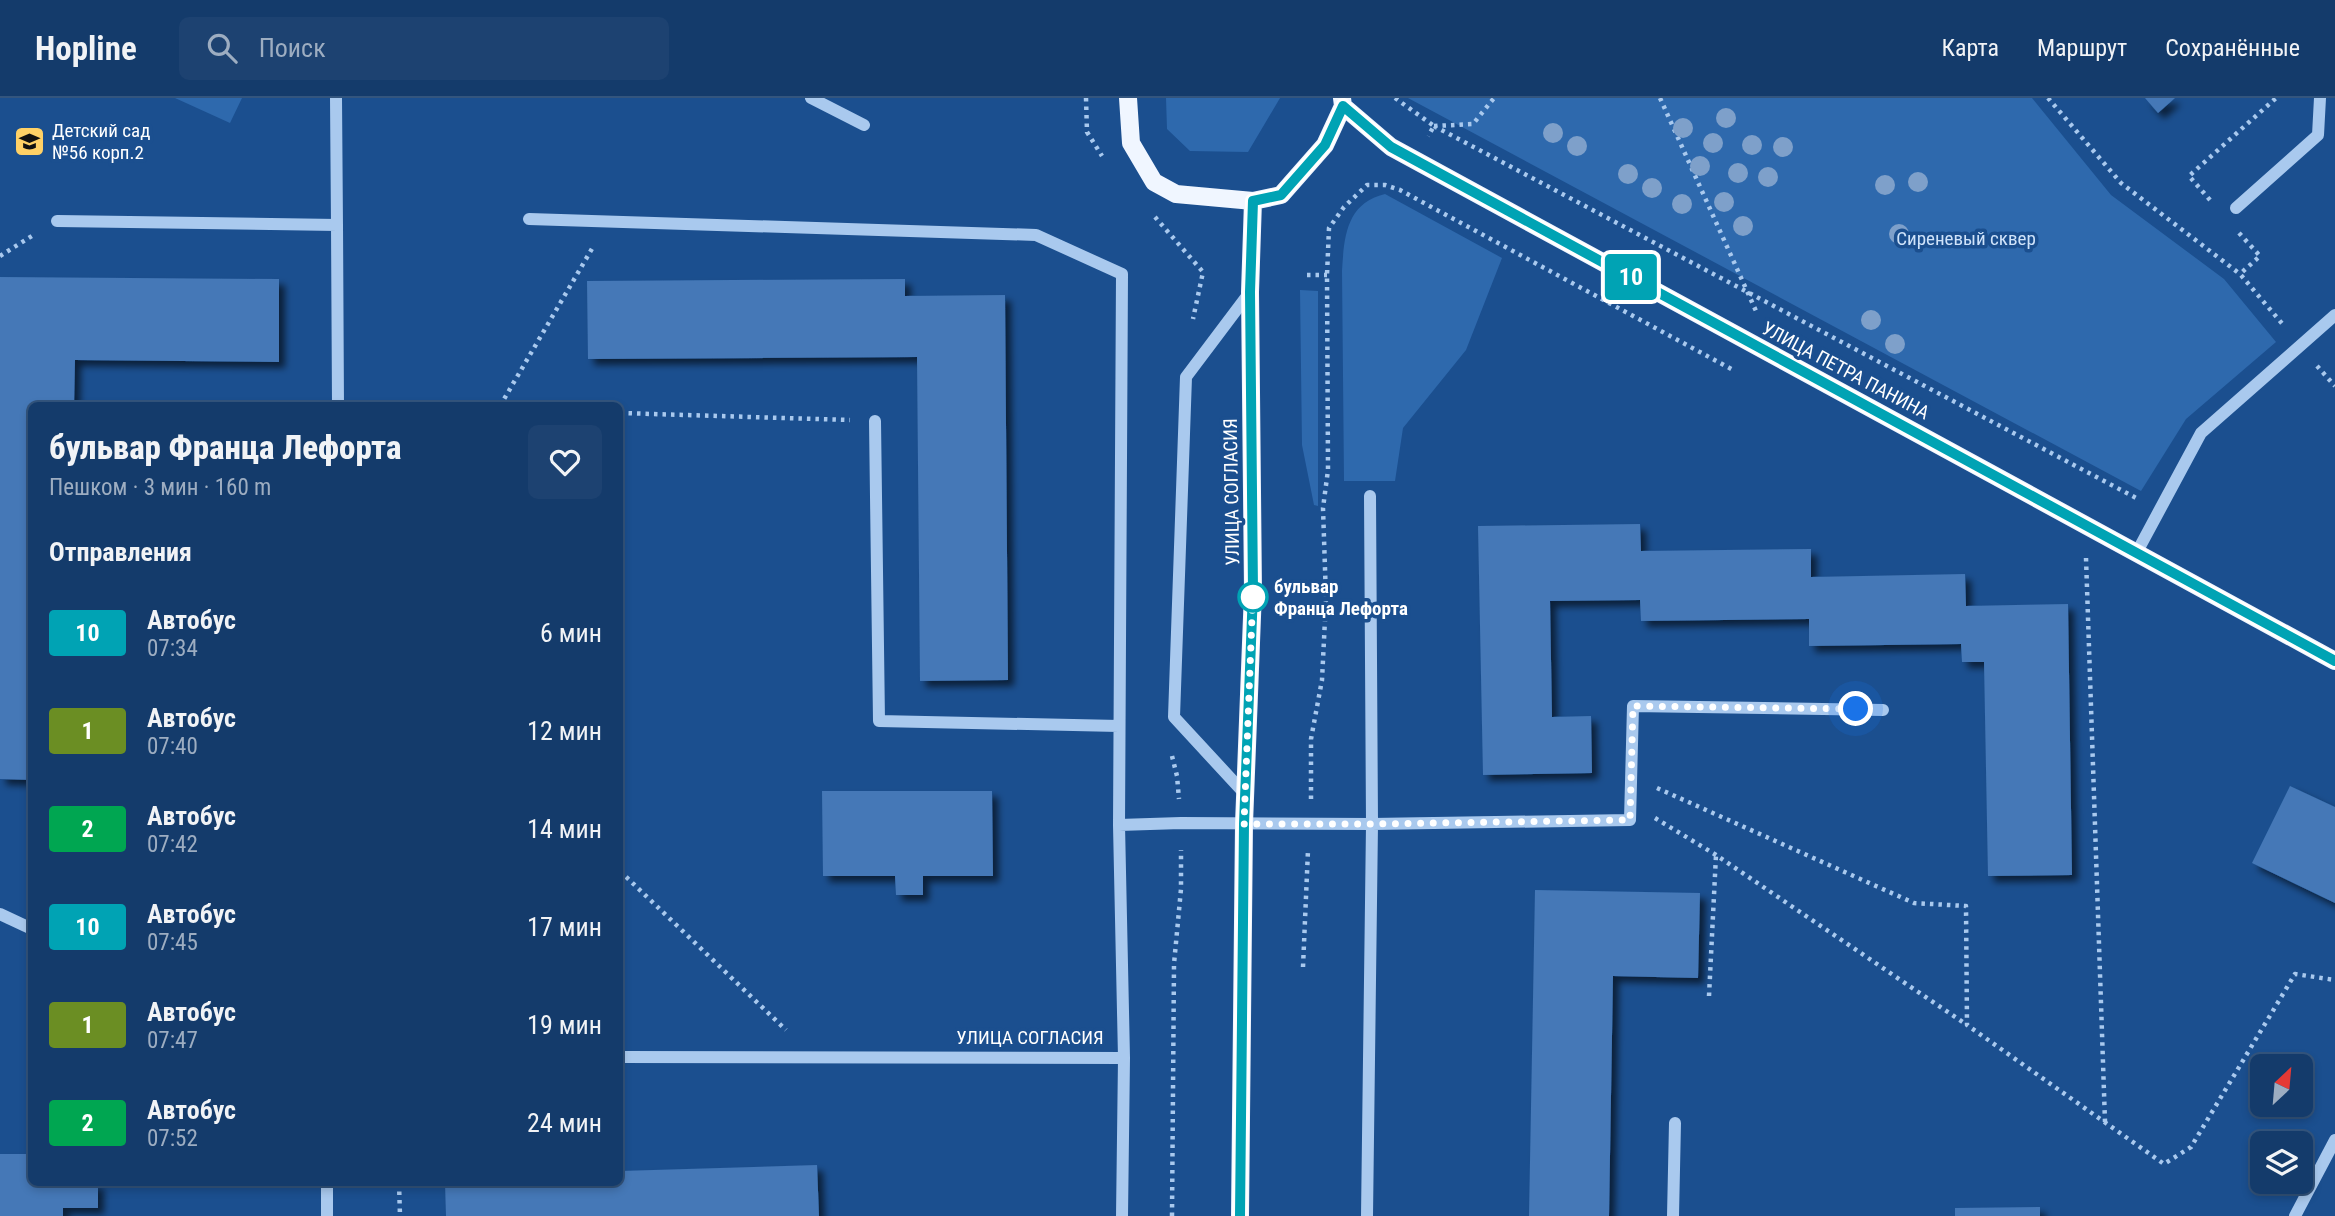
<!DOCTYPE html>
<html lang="ru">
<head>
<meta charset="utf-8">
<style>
  :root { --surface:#143b6b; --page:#1d4271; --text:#f1f3f6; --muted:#9dadc1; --line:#33557e }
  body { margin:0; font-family:"Roboto Condensed",sans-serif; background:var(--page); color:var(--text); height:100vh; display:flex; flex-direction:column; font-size:26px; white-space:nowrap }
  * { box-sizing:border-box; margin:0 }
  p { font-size:23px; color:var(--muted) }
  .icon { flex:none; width:38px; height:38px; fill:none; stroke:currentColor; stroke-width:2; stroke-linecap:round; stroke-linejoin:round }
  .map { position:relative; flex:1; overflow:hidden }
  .details { position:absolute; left:28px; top:304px; width:595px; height:784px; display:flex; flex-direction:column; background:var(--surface); border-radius:10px; box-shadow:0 4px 10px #0003,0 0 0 2px var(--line) }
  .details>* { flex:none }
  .badge { padding:0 14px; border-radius:5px; font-size:24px; line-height:46px }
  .needle { width:46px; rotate:26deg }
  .tools { position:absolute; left:2250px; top:956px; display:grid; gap:14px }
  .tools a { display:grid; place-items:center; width:63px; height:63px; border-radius:10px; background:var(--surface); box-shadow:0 4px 10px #0003,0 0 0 2px var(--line); font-size:35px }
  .you { position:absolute; width:35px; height:35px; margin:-18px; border:5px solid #fff; border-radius:50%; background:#1a73e8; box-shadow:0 0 0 10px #1a73e833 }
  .map>.badge { position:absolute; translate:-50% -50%; box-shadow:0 0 0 4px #fff }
  h2 { padding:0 21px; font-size:26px; line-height:63px }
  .round { display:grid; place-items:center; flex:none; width:74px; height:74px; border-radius:10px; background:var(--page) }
  .overview { display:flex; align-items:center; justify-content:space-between; height:119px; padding:0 21px }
  h1 { font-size:33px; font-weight:800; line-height:52px }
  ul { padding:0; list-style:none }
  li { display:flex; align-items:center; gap:21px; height:98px; padding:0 21px }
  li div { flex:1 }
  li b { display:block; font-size:26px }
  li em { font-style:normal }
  li .badge { min-width:77px; font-weight:700; text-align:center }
  header { display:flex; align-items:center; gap:42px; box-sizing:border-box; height:98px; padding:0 35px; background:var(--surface); border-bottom:2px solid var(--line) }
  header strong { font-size:33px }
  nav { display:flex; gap:38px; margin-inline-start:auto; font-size:24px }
  .search { width:490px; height:63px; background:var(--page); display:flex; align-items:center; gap:18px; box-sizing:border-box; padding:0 24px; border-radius:10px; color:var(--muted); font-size:26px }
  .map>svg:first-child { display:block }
  .green { fill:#2e69ad }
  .building { fill:#4478b7; filter:url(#shadow) }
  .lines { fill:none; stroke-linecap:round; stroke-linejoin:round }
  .path { stroke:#a9c9ee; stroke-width:4.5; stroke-dasharray:3.5 5; stroke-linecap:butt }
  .minor { stroke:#a9c9ee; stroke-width:12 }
  .major { stroke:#f0f6ff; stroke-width:18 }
  .tree { fill:#7ea0ca }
  .line-casing { stroke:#fff; stroke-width:16 }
  .line { stroke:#00a3b4; stroke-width:10 }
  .walk { stroke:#fff; stroke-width:7; stroke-dasharray:0 12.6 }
  .stop-dot { fill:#fff; stroke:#00a3b4; stroke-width:3.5 }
  .labels { text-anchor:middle; stroke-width:7; stroke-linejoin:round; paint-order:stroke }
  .poi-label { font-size:19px; fill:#fff; stroke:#1b4f8f; text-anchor:start }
  .park-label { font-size:19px; fill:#cfe3fa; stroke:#1b4f8f }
  .street-label { font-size:19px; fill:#fff; stroke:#1b4f8f }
  .stop-label { font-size:19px; font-weight:bold; fill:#fff; stroke:#1b4f8f; text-anchor:start }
</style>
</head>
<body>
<header>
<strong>Hopline</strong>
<div class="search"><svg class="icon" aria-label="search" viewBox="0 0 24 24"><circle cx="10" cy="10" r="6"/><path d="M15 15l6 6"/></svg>Поиск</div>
<nav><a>Карта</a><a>Маршрут</a><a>Сохранённые</a></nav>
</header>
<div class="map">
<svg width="2335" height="1118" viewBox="0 0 2335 1118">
  <defs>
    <filter id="shadow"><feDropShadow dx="6" dy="6" stdDeviation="3.5" flood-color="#0009"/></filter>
  </defs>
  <rect width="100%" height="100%" fill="#1b4f8f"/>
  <path class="green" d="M175,0H242L230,25Z
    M1166,0H1280L1248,54L1190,53L1167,31Z
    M1408,0H2032L2111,97L2224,181L2276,244L2186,321L2141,393Z
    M1385,96L1502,160L1466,252L1403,330L1395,383H1344L1342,173C1344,140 1346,105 1385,96Z
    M1300,192L1318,193V408L1314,407L1302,347Z"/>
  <path class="building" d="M2145,0H2175L2158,15Z
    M0,179L279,181V264L75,262L74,308H32V682L0,681Z
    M905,181V198L1005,197L1008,582L920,583L917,259L588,261L587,183Z
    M1640,426L1641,453L1811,451V479L1965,476L1966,508L2068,506L2072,777L1988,778L1984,564H1962L1961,546L1809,548V521L1641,523L1640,502L1550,503L1552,619L1591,618L1592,675L1483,677L1478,428Z
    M2290,688L2335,709V805L2252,765Z
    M822,693H992L993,778H923V797H896L895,778H823Z
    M1535,792L1700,795L1698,880L1613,878L1609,1118H1529Z
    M0,1056H32V1085H98V1110H63V1118H0Z
    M817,1067L819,1118H446L445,1085H620V1073Z
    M2040,1109V1118H1955V1110Z"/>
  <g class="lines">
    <path class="path" d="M1086,0L1087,34L1102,58
      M1395,0L1434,28L1428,38
      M1660,0L1756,213
      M2048,0L2121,85L2240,176L2285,229
      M1434,28L2138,401
      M1434,28L1473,26L1494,0
      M2210,102L2189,78L2276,0
      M1155,119L1203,174L1193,221
      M2239,135L2260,158L2240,176
      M0,158L35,136
      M1307,177H1327
      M2317,268L2335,288
      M363,307L408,308
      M500,308L593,149
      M620,315L850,322
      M2086,460L2105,1024
      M1172,658L1177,678L1179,701
      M1657,690L1914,805L1966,808L1967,927L2164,1066L2191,1049L2295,876L2335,882
      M1311,701V641L1322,582L1326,501L1323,410L1328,372L1327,177L1329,130L1344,109L1367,87H1385L1400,92L1735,273
      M1655,720L1716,757L1967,927
      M620,773L786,932
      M1303,869L1308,752
      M1709,898L1716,757
      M399,1085L400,1118
      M1172,1118L1174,866L1181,791V752"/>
    <path class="minor" d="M336,0L337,127
      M811,0L864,27
      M2236,110L2318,37L2320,0
      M529,121L1036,137L1122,176L1119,727L1124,960L1122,1118
      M57,123L337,127L338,308
      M875,323L879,623L1119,628
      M1370,398L1372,726L1630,722L1633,608L1883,612
      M2137,454L2201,335L2335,217
      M1246,697L1174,619L1186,279L1250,194
      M1119,727L1181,725L1372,726L1367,1118
      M0,816L32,831
      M620,959L1124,960
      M327,1085V1118
      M1673,1118L1675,1025
      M2295,1118L2335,1042"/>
    <path class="major" d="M1128,0L1131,45L1154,84L1176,96L1253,103L1281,97L1325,47L1343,8L1342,0
      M1343,8L1391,49L2335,563
      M1240,1118L1244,726L1253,493L1250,194L1253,103"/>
  </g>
  <g class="tree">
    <circle cx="1726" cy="20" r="10"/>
    <circle cx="1683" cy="30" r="10"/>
    <circle cx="1553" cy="35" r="10"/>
    <circle cx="1713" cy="45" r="10"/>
    <circle cx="1752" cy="47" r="10"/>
    <circle cx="1577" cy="48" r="10"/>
    <circle cx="1783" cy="49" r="10"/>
    <circle cx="1700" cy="68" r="10"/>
    <circle cx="1738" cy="75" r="10"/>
    <circle cx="1628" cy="76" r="10"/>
    <circle cx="1768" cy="79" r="10"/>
    <circle cx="1918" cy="84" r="10"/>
    <circle cx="1885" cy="87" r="10"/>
    <circle cx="1652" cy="90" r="10"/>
    <circle cx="1724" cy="104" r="10"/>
    <circle cx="1682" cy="106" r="10"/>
    <circle cx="1743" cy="128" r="10"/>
    <circle cx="1899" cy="136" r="10"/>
    <circle cx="1871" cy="222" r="10"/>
    <circle cx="1895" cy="246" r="10"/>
  </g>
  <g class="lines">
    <defs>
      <path id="line" d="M1240,1118L1244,726L1253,493L1250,194L1253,103L1281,97L1325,47L1343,8L1391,49L2335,563"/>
    </defs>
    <use href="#line" class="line-casing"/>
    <use href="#line" class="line"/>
    <path class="walk" d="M1253,499V493L1244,726H1372L1630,722L1633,608L1856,611"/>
  </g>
  <defs>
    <symbol id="school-square" viewBox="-11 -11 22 22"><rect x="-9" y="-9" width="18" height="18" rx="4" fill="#ffd166" stroke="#1b4f8f"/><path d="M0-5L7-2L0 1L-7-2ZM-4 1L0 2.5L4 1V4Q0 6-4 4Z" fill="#111"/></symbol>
  </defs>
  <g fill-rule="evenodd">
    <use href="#school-square" x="12" y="26" width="35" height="35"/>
  </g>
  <circle class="stop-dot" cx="1253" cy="499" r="14"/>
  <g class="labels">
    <g class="poi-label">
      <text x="52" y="39">Детский сад<tspan x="52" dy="22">№56 корп.2</tspan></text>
    </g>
    <g class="park-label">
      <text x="1966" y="147">Сиреневый сквер</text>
    </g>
    <g class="street-label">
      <text transform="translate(1846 272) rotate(28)" y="7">УЛИЦА ПЕТРА ПАНИНА</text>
      <text transform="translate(1231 394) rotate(-91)" y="7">УЛИЦА СОГЛАСИЯ</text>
      <text x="1030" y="946">УЛИЦА СОГЛАСИЯ</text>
    </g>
    <g class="stop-label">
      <text x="1274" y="495">бульвар<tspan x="1274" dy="22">Франца Лефорта</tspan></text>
    </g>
  </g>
</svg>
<div class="tools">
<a><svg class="needle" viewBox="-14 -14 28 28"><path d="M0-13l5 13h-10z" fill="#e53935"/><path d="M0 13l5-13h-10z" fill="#9dadc1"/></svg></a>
<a><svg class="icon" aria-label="layers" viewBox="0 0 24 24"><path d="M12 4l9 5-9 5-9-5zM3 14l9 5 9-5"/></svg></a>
</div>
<div class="you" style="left:1856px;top:611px"></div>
<b class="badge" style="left:1631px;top:179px;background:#00a3b4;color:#fff">10</b>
<section class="details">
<div class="overview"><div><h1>бульвар Франца Лефорта</h1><p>Пешком · 3 мин · 160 m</p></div><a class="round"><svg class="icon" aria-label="heart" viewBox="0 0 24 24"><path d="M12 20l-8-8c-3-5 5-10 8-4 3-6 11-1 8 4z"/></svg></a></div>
<h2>Отправления</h2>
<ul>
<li><span class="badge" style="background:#00a3b4;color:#fff">10</span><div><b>Автобус</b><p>07:34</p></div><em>6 мин</em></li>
<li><span class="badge" style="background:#6b8e23;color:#fff">1</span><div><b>Автобус</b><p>07:40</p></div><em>12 мин</em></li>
<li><span class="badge" style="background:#00a651;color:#fff">2</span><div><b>Автобус</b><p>07:42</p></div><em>14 мин</em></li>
<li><span class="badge" style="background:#00a3b4;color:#fff">10</span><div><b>Автобус</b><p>07:45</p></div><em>17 мин</em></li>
<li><span class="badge" style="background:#6b8e23;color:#fff">1</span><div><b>Автобус</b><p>07:47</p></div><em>19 мин</em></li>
<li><span class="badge" style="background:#00a651;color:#fff">2</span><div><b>Автобус</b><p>07:52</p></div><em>24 мин</em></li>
</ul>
</section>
</div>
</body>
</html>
